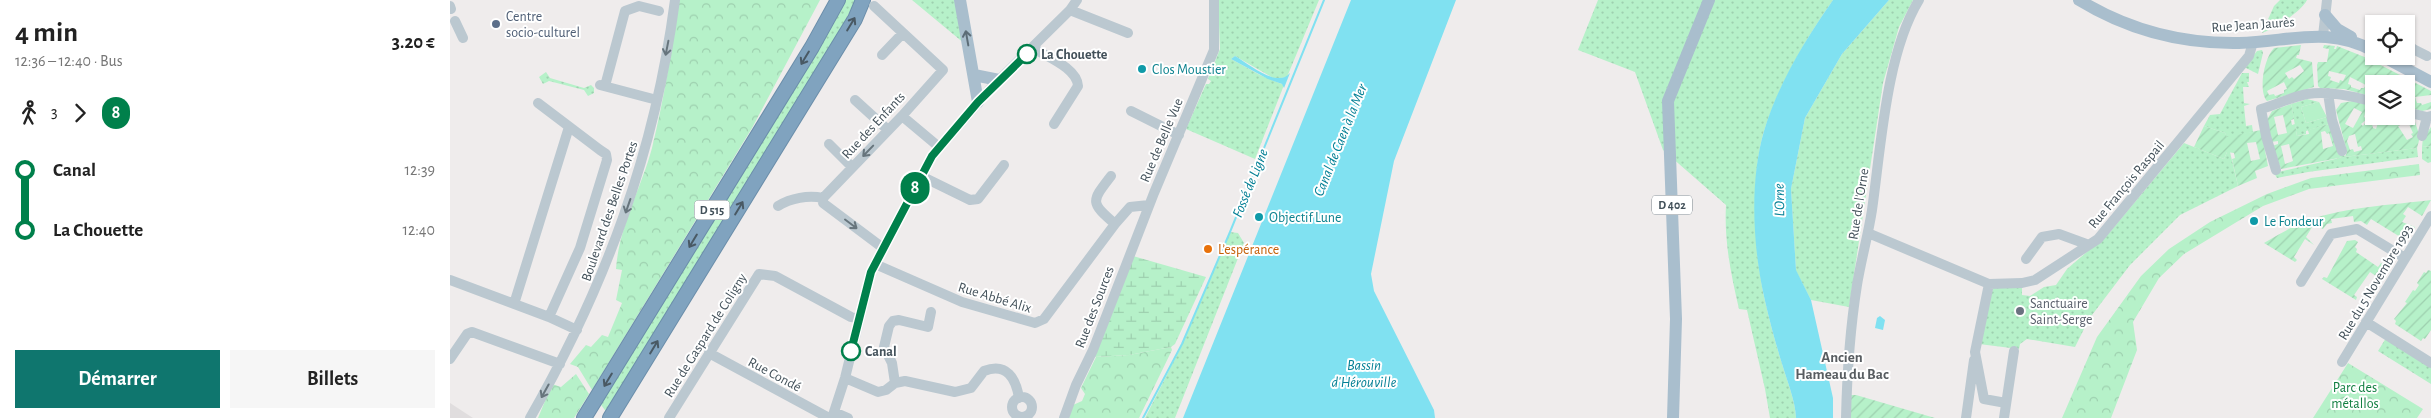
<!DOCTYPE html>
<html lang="fr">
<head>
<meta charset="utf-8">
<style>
  :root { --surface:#fff; --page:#f6f6f6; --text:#222; --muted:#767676; --accent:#0f766e }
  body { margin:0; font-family:"Alegreya Sans",sans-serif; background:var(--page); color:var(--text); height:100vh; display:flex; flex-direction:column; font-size:19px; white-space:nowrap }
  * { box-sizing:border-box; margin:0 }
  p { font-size:16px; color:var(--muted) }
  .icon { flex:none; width:28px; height:28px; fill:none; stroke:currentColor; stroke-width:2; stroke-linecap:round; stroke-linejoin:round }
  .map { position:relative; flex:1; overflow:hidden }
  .details { display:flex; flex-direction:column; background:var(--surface); width:450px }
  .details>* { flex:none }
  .badge { padding:0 10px; border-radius:16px; font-size:18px; line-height:32px }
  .controls { position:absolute; left:1915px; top:15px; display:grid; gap:10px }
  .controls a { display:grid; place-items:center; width:50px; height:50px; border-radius:0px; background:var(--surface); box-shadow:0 1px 4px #0004; font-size:25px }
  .map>.badge { position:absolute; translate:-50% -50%; box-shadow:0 0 0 2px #fff }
  .legs { display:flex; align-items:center; gap:8px; height:55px; padding:0 15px; font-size:16px }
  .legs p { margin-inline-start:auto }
  .head { display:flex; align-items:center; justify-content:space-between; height:85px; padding:0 15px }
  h1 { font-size:28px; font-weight:600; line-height:38px }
  .button { display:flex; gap:10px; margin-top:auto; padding:10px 15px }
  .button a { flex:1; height:58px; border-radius:0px; background:var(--accent); color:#fff; font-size:20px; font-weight:600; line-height:58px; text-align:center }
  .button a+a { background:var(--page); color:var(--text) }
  ul { padding:0 15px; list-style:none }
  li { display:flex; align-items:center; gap:18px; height:60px; font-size:19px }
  li i { display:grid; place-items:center; width:8px; height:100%; margin:0 6px; background:currentColor }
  li i::after { content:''; width:12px; height:12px; margin:-6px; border:4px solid; border-radius:50%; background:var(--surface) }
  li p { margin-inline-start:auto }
  li:first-child i { background:linear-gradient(#0000 50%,currentColor 0) }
  li:last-child i { background:linear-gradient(currentColor 50%,#0000 0) }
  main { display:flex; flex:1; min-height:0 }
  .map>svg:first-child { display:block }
  .education { fill:#e0ddde }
  .grass { fill:url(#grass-dots) }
  .forest { fill:url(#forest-crowns) }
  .wetland { fill:url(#wetland-marsh) }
  .garden { fill:url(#garden-furrows); fill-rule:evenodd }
  .pitch { fill:#b6f1c9 }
  .water { fill:#80e1f1 }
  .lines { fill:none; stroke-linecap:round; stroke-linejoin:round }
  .stream { stroke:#80e1f1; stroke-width:2 }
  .highway-casing { stroke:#6b8eaa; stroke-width:16 }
  .minor { stroke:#bbc8d0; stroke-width:10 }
  .major { stroke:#a9becd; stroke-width:12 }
  .highway { stroke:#80a3bf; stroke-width:14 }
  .oneway { stroke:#495964 }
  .oneway2 { stroke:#5c6c77 }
  .oneway3 { stroke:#67757d }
  .line-1-casing { stroke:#fff; stroke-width:11 }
  .line-1 { stroke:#00804b; stroke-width:8 }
  .service-dot { fill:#5c6f8a; stroke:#fff; stroke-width:2 }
  .stop-1-dot { fill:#fff; stroke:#00804b; stroke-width:2.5 }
  .culture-dot { fill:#0f9aa8; stroke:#fff; stroke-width:2 }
  .food-dot { fill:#e8710a; stroke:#fff; stroke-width:2 }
  .worship-dot { fill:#6b7280; stroke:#fff; stroke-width:2 }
  .labels { text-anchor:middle; stroke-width:4; stroke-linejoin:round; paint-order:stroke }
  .shield { fill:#fff; stroke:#7b858c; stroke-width:1 }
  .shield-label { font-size:12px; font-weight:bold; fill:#43515a }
  .service-label { font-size:14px; fill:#4e5e75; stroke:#fff; text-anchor:start }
  .street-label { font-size:14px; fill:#43515a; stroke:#fff }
  .stop-label { font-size:14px; font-weight:bold; fill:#43515a; stroke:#fff; text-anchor:start }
  .culture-label { font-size:14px; fill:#0d838f; stroke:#fff; text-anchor:start }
  .food-label { font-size:14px; fill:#c56008; stroke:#fff; text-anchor:start }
  .worship-label { font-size:14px; fill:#5b616d; stroke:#fff; text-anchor:start }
  .park-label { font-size:14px; fill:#117f41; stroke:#fff }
  .water-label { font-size:15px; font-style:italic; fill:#068196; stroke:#fff }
  .neighbourhood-label { font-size:15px; font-weight:bold; fill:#585d61; stroke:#fff }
</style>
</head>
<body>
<main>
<section class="details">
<div class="head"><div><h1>4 min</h1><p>12:36 – 12:40 · Bus</p></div><b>3.20 €</b></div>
<div class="legs"><svg class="icon" aria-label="walk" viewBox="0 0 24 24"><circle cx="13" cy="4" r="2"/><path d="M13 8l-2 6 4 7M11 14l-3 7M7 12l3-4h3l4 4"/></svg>3<svg class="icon" aria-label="forward" viewBox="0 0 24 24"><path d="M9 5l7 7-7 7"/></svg><b class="badge" style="background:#00804b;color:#fff">8</b></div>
<ul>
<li><i style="color:#00804b"></i><b>Canal</b><p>12:39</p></li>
<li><i style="color:#00804b"></i><b>La Chouette</b><p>12:40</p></li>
</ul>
<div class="button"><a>Démarrer</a><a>Billets</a></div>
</section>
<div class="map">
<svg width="1981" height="418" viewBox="0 0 1981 418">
  <defs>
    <pattern id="grass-dots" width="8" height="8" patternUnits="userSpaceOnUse" patternTransform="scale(1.25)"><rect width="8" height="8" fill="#b6f1c9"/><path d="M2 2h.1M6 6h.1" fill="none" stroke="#9ed0af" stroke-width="1.8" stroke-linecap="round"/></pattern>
    <pattern id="forest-crowns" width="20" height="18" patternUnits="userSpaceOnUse" patternTransform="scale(1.25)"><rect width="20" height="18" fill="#b6f1c9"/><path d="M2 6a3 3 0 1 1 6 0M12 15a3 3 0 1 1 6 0" fill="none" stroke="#9ed0af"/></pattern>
    <pattern id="wetland-marsh" width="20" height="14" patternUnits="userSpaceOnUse" patternTransform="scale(1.25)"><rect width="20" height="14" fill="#b6f1c9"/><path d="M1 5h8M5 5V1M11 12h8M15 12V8" fill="none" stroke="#9ed0af"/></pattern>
    <pattern id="garden-furrows" width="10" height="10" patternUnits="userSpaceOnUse" patternTransform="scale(1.25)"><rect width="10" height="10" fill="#b6f1c9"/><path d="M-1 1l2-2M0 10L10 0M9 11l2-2" fill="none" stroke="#9ed0af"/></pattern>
  </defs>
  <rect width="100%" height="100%" fill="#efecec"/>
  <path class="education" d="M0,403L23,418H0Z"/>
  <path class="grass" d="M392,0H406L388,34L157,413L149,402Z
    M462,0H506L515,44Z
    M768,0H869L837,77L825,79L785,56L781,59L810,75L834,85L805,159L736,129L756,84H759L761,81L758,79L770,49Z
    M1148,0H1383C1355,40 1329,84 1314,131C1300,177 1304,254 1315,301C1320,323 1326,345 1333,367C1338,384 1345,400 1346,418H1320L1315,389L1297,310L1289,309C1281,275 1274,241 1276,205L1213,150L1185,72L1128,50Z
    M1439,0H1463L1449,27L1433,83L1399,307L1361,300L1346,271L1341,189L1355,118L1392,54Z
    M1830,0H1857C1852,11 1824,29 1812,33L1824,6Z
    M1812,50L1813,53L1808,74L1794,67L1807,51Z
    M96,72L100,78L134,88L141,85L144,88V93L138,96L134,90L99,81L93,84L89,77Z
    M1792,73H1799V82H1797L1799,87H1793L1794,103L1800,104L1794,106L1796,126L1802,125L1803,132L1777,138L1775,133L1754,126L1760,115L1770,114Z
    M1857,99L1869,102L1851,107L1856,123L1877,117L1879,124L1856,131V134L1847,136L1841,104Z
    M1734,143L1774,159L1777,152H1780L1788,186L1730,215L1680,265L1639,319L1625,347L1577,339L1570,344L1569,349L1529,344L1543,288L1572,287V295L1580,296L1594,287L1606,285L1617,269L1660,232Z
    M1981,146V162L1978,163L1972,159V147Z
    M1967,148L1968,157L1858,172L1827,178L1824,173L1894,157Z
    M780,232L788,233L794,243L725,418H695L732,345Z
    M1936,338L1981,367V384L1928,351Z"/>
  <path class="forest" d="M228,0H370L302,128L142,390L128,367L120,364L136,345L141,347L152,335L158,337L172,303L166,300L172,270L166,269C169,226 191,189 202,148C214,99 222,50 228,0Z
    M1969,164L1970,175L1859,189L1813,206L1734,254L1709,278L1683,322L1687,350L1661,418H1612L1647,337L1691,276L1719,249L1760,222L1817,194L1861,178Z
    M721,347L722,350L689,418H619L623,405L632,401L635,394L631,388L646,357L679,355Z
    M1898,363L1973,409L1967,418H1863Z
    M126,374L139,394L124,418H88L102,384L111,387Z"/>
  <path class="wetland" d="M683,256L756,277L725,344L721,347L679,355L644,357Z"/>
  <path class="garden" d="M1851,45L1849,55H1847L1846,58L1862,62L1864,87L1817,101C1808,91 1814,58 1824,48ZM1850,65L1854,71L1844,79L1842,77L1839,79L1835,73ZM1834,82L1837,89L1834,90V93L1825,96L1824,94L1819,95L1817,91Z
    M1874,45L1885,46L1884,49H1886L1887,46L1917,58L1981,91V95L1965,97L1967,103H1971L1972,105L1981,102V109L1972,111L1956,107L1958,94H1956V84H1930L1923,79L1919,90L1923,91L1924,97L1894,89L1870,88L1868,86L1867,65L1868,62H1877L1879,49L1873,48ZM1879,71L1896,75L1893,81L1890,80L1889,83L1880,80L1881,77L1878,76ZM1900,77L1916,85L1914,88H1911L1910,90L1901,87V85L1898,84Z
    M1903,101L1921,106L1919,113H1915L1914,117L1917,119L1911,124L1913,126L1916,122L1922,124L1923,128L1926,129L1929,120L1940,125L1942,119L1939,116H1956L1964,119L1970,137L1967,148L1894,157L1831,169L1822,146L1828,144V141L1821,142L1817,120L1822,111L1841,104L1844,119L1841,120L1842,125L1845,124L1847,136L1859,134L1858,130L1879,124L1895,157L1897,152L1886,110L1891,103ZM1904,108L1912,112L1903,128L1895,124ZM1833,115L1837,133L1828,135L1824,117ZM1955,123L1956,125L1959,124L1963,133L1961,134L1963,137L1957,140L1948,126ZM1875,131L1877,134L1879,133L1883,146L1873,149L1871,132ZM1905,134L1908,147L1911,146L1912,150L1904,152L1903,149L1900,150L1897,141L1899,136ZM1839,144L1843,161L1835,164L1831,146Z
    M1754,126L1775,133L1777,137L1811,130L1818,166L1805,171L1807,178L1788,186L1782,159L1785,158L1784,153L1777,152L1774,159L1744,147ZM1806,142L1810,159L1801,161L1797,143Z
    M1981,127V146L1972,147L1973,138Z
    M1981,200L1972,216L1958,207L1953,214L1956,216L1952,222L1965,227L1953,246L1949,244L1952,238L1921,219L1917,225L1911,221L1904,222L1903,216L1881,219L1882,223L1877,224L1873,229L1864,224L1856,237L1864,245L1855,239L1844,257L1847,260L1845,262L1814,243C1829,234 1843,226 1859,220C1897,207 1941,205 1981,200Z
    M1905,240L1908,242L1905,247L1907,249L1906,252L1928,267L1931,263L1934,265L1940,255L1946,258L1931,282L1925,279L1926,276L1920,272L1904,295L1907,297L1906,300L1872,279L1874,277L1877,278L1897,241Z
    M1978,270L1981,271V330L1975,339L1973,338L1971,341L1945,324L1946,321L1944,319L1957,303L1955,302L1963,290L1965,291L1969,285L1967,283L1974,272L1976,273Z
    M1401,395H1406L1485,418H1400Z"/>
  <path class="pitch" d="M1869,102L1877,117L1856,123L1851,107Z"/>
  <path class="water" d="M901,0H1006L944,161L921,274L924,291L984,410L985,418H733Z
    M1383,0H1439L1392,54L1355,118L1341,189L1346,270L1361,300L1383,398V418H1346C1345,400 1338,384 1333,367C1326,345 1320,323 1315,301C1303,250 1299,182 1314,131C1328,84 1355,40 1383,0Z
    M785,56C798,63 827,89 840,73L834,88L832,84L818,79L781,59Z
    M1430,316L1435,320L1433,330L1425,328L1427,318Z"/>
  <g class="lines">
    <path class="stream" d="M693,418L732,344L780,232L874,0"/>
    <defs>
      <path id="highway" d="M134,418L362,47L388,0
        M160,418L405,19L413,0"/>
    </defs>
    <use href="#highway" class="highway-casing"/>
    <path class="minor" d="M0,6L1,9
      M620,10L678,33
      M5,21L13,38
      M1934,22L1935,24
      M1873,36L1877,0
      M1956,41L1963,49L1977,56
      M583,48C597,57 627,68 628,86L604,124
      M432,55L453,33
      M150,85L207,100
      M155,86L175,11L189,6L209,11
      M1878,93L1882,120L1892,151
      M405,100L438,130
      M88,103L150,150L156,154L157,160L130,248L99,317
      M681,111L729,135
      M1956,112L1977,117L1981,116
      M452,116L489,147
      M1972,136L1977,117
      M379,144L402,167
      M1826,170L1816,136L1811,109C1826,105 1841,97 1857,94C1880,91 1902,96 1924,102
      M471,176L520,200L528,199L554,165
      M661,176C641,202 640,202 665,224
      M373,198L452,116L493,70L424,6
      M373,198V203L433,248
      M328,206C341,198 358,195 373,198
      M1418,233L1539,284L1572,283L1585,280L1648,239L1799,56L1803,42
      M1576,259L1592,237L1609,234L1639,245
      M425,264L512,302L585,323L594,319L665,224L680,207L699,205
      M0,280L99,317L127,330
      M1851,282L1881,234L1907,229L1955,258
      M1539,284L1525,352L1534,399L1556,403
      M64,304L119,127
      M1916,322L1981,363
      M259,353L379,418
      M0,359L17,334L22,332L110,364
      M1892,362L1981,216
      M395,378L428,392L436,390L445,383L455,381L505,392L521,388L534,371C557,362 566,379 569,398
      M445,383L442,363L434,347L439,326L443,321L449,320L478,327L481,312
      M562 407a10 10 0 1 1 20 0a10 10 0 1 1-20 0Z
      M384,412L398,418
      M80,418C156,285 205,152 225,0
      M219,418L309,274L325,276L401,317L409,319
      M382,418L395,378L421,272L482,156L540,89L620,10L627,0
      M614,418L626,385L643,350L704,193L764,50V0
      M1396,418C1397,374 1400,329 1407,285C1411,260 1418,236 1422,210C1431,147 1436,54 1469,0
      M1516,418L1524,360
      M1554,418L1564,351"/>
    <path class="major" d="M510,0L528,102
      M1629,0C1678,30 1732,44 1789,43C1839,42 1877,25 1924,51
      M1875,15L1887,29L1901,37
      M1932,56L1981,82
      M524,75L549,80
      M1223,418L1226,319L1218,101L1259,0"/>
    <use href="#highway" class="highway"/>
  </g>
  <defs><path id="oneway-shaft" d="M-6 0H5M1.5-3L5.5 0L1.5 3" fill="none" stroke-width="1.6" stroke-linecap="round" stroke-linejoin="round" transform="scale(1.25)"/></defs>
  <g class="oneway">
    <use href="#oneway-shaft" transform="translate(401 24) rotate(-59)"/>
    <use href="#oneway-shaft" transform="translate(355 58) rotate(121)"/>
    <use href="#oneway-shaft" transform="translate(289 208) rotate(-59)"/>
    <use href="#oneway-shaft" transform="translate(243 241) rotate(121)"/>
    <use href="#oneway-shaft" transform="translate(204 347) rotate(-59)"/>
    <use href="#oneway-shaft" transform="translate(158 380) rotate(121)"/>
  </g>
  <use class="oneway2" href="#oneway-shaft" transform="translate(517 38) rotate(-100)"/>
  <g class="oneway3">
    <use href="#oneway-shaft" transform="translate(217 48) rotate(101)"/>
    <use href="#oneway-shaft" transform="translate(418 151) rotate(134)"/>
    <use href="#oneway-shaft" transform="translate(178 206) rotate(109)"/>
    <use href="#oneway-shaft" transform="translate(401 224) rotate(37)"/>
    <use href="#oneway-shaft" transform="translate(95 391) rotate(119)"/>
  </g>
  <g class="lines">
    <defs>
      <path id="line-1" d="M401,351L421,272L482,156L528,102L577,54"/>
    </defs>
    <use href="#line-1" class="line-1-casing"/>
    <use href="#line-1" class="line-1"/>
  </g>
  <circle class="service-dot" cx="46" cy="24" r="5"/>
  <g class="stop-1-dot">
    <circle cx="577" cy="54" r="9"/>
    <circle cx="401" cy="351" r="9"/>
  </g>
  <g class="culture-dot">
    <circle cx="692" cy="69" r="5"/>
    <circle cx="809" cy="217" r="5"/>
    <circle cx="1804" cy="221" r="5"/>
  </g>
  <circle class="food-dot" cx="758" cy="249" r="5"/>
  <circle class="worship-dot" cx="1570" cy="311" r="5"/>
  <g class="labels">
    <g class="shield">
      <rect x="1202" y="195.5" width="40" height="19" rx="4"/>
      <rect x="244.5" y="200.5" width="35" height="19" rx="4"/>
    </g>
    <g class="shield-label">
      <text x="1222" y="209">D 402</text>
      <text x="262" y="214">D 515</text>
    </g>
    <g class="service-label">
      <text x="56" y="21">Centre<tspan x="56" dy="16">socio-culturel</tspan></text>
    </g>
    <g class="street-label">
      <text transform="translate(1803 24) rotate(-4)" y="5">Rue Jean Jaurès</text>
      <text transform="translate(423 125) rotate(-47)" y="5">Rue des Enfants</text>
      <text transform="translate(711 140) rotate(-67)" y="5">Rue de Belle Vue</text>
      <text transform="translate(1676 184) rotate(-50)" y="5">Rue François Raspail</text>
      <text transform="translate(1408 204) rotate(-81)" y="5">Rue de l'Orne</text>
      <text transform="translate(159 211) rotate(-71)" y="5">Boulevard des Belles Portes</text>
      <text transform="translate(1925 282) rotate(-59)" y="5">Rue du 5 Novembre 1993</text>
      <text transform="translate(545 297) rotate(17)" y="5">Rue Abbé Alix</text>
      <text transform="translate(644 307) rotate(-69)" y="5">Rue des Sources</text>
      <text transform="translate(255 335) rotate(-58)" y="5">Rue de Gaspard de Coligny</text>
      <text transform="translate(325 374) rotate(28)" y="5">Rue Condé</text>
    </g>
    <g class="stop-label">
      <text x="591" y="59">La Chouette</text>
      <text x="415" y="356">Canal</text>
    </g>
    <g class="culture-label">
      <text x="702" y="74">Clos Moustier</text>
      <text x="819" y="222">Objectif Lune</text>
      <text x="1814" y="226">Le Fondeur</text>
    </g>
    <g class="food-label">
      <text x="768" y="254">L’espérance</text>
    </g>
    <g class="worship-label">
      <text x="1580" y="308">Sanctuaire<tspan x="1580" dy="16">Saint-Serge</tspan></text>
    </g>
    <g class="park-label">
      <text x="1905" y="392">Parc des<tspan x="1905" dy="16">métallos</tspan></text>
    </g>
    <g class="water-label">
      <text transform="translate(890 140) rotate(-68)" y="5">Canal de Caen à la Mer</text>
      <text transform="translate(800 183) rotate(-68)" y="5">Fossé de Ligne</text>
      <text transform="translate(1329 200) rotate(-91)" y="5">L'Orne</text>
      <text x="914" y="370">Bassin<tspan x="914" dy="17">d'Hérouville</tspan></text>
    </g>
    <g class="neighbourhood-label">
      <text x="1392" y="362">Ancien<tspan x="1392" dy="17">Hameau du Bac</tspan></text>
    </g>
  </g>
</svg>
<div class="controls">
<a><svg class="icon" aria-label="locate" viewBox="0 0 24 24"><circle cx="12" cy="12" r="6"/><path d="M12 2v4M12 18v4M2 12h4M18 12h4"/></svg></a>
<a><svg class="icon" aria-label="layers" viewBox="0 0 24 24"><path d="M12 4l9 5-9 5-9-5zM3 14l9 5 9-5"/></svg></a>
</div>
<b class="badge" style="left:465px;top:188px;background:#00804b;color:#fff">8</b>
</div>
</main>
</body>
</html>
